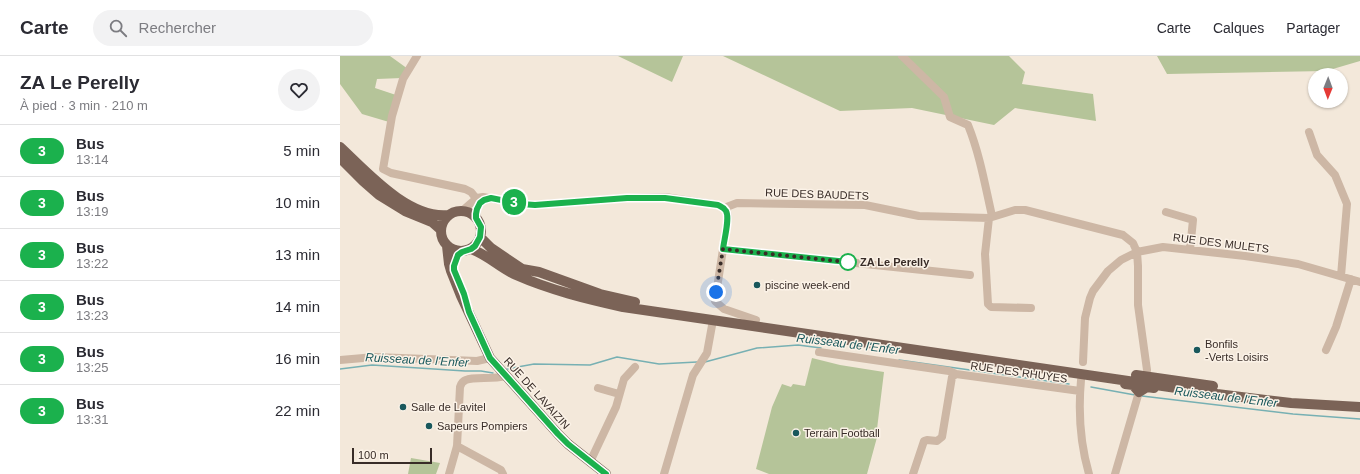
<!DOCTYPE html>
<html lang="fr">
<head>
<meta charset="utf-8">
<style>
  :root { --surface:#fff; --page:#f2f2f3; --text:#2b2b33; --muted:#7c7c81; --line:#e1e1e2 }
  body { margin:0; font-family:Helvetica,sans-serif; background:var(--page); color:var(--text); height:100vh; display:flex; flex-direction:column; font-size:15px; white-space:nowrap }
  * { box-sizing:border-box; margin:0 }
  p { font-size:13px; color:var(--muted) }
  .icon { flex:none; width:22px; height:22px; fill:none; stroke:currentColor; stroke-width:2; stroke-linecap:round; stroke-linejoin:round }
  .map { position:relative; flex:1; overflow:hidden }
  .sheet { display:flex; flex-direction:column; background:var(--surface); width:340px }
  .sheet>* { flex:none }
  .badge { padding:0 8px; border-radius:13px; font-size:14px; line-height:26px }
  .needle { width:26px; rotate:181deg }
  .fabs { position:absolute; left:968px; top:12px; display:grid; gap:8px }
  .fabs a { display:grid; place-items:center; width:40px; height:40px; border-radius:50%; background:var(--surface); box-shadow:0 1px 3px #0004; font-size:20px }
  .scale { position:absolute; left:12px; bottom:10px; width:80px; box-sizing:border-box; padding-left:4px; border:2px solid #382c27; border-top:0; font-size:11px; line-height:14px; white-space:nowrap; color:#382c27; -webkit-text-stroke:3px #fbf2e7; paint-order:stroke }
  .you { position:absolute; width:20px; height:20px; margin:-10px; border:3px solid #fff; border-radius:50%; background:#1a73e8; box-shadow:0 0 0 6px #1a73e833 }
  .map>.badge { position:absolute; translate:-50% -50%; box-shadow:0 0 0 2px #fff }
  .round { display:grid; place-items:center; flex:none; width:42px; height:42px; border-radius:21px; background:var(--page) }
  .overview { display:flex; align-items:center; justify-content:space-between; height:68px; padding:0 20px }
  h1 { font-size:19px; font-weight:600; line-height:30px }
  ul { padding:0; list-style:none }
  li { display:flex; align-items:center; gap:12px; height:52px; padding:0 20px; border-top:1px solid var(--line) }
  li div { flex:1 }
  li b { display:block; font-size:15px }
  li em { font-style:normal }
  li .badge { min-width:44px; font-weight:700; text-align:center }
  header { display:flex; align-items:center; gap:24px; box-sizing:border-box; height:56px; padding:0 20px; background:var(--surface); border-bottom:1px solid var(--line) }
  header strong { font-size:19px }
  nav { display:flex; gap:22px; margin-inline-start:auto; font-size:14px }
  .search { width:280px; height:36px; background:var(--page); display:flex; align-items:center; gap:10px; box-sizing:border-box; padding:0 14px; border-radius:22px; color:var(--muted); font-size:15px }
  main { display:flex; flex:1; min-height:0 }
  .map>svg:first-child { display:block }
  .green { fill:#b5c499 }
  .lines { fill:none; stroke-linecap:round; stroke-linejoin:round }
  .stream { stroke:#77b0b3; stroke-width:1.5 }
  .minor { stroke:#cdb7a5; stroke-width:8 }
  .major { stroke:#7b6357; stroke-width:10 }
  .line-casing { stroke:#fff; stroke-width:9 }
  .line { stroke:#1bb14d; stroke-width:6 }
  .walk { stroke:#382c27; stroke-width:4; stroke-dasharray:0 7.2 }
  .stop-dot { fill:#fff; stroke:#1bb14d; stroke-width:2 }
  .poi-dot { fill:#19585c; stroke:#fbf2e7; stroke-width:1.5 }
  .labels { text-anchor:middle; stroke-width:3; stroke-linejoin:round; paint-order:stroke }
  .street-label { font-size:11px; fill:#382c27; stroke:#fbf2e7 }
  .stop-label { font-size:11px; font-weight:bold; fill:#382c27; stroke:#fbf2e7; text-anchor:start }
  .poi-label { font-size:11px; fill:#382c27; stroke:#fbf2e7; text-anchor:start }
  .water-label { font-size:12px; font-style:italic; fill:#19585c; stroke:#fbf2e7 }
</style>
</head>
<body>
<header>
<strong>Carte</strong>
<div class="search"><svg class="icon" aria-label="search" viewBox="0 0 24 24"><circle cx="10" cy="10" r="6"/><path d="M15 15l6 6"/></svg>Rechercher</div>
<nav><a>Carte</a><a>Calques</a><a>Partager</a></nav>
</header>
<main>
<section class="sheet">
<div class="overview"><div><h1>ZA Le Perelly</h1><p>À pied · 3 min · 210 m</p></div><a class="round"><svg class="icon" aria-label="heart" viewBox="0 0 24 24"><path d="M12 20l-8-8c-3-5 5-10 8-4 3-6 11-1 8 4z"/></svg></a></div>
<ul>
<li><span class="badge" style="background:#1bb14d;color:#fff">3</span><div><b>Bus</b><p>13:14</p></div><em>5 min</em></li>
<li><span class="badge" style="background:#1bb14d;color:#fff">3</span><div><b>Bus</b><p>13:19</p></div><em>10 min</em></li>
<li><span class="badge" style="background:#1bb14d;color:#fff">3</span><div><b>Bus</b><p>13:22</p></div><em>13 min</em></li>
<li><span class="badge" style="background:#1bb14d;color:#fff">3</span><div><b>Bus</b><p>13:23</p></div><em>14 min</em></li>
<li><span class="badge" style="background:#1bb14d;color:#fff">3</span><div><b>Bus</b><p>13:25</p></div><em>16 min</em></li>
<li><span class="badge" style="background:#1bb14d;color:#fff">3</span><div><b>Bus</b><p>13:31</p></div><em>22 min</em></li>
</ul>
</section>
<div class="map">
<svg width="1020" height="418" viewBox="0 0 1020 418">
  <rect width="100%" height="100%" fill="#f3e8da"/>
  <path class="green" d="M0,0H50L68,13L62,22L37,23L35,32L56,39L49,66L22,58L0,28Z
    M278,0H343L332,26Z
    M383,0H669L685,16L682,28L753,38L756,65L675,52L654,69L572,52L500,55Z
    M817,0H1020V5L986,15L827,18Z
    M472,302L500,309L544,316L537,373L539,374L527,418H429L416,413L432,351L442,328L451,331L453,328L465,330Z
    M71,402L100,407L96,418H68Z"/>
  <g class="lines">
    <path class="stream" d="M559,304L729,328
      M365,306L417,292L458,289L481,292
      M0,313L32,309L125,315H141L153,317
      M167,313L194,308L250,309L277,301L319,308L357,306
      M751,331L795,339
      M802,340L953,358L1020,363"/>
    <path class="minor" d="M77,0L63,23L52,60L43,113L51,117L125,133L131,136L139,146
      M562,0L604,41L610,61L628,69C640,99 645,129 652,160
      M969,76L977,99L995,119L1007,148L1001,220
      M384,152L397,147L525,149L579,160L649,162L675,154H685L783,179L793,187L797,196L798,210V249L807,314
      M384,152L387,156L388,161L375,245L384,253L416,264
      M122,155L137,142L143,141L181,148L195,149L287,142L325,141L378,149L384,152
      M826,156L853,164L850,194
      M137,162C136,154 137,148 145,143
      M649,162L645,198L648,248L651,251L691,252
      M383,193L630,219
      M986,294L996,271L1011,223
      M479,296L609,315L616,318
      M0,304L35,301L137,305L150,302
      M743,306L745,262L750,242L753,235L768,215L781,204L797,196L823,191L905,200L958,208L1020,226
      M741,324C738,357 740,387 749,418
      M258,332L279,338
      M117,390L161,414L163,418
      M250,406L276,351L284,323L295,311
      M109,418L117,390L120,331C121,328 122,325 126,324C134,320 153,324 165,320
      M324,418L353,319L367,297L373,264
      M573,418L584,385L587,384L597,385L602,381L612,321L616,318L740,335
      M775,418L799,336"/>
    <path class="major" d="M0,91C27,116 68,163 108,159
      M0,102L23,125L39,139L65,155L92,166L100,173
      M101 175a20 20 0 1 1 40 0a20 20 0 1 1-40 0Z
      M140,181L151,192L182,213L199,216L260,238L295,246
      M107,190L109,208L111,215L121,240L150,302L218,378L228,388L266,418
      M131,193C148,199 160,212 176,219C210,234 247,243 283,251L877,338L951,347L1020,351
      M796,319L873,330
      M785,328L793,329L799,336L807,331L814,332"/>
  </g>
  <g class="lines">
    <defs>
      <path id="line" d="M266,418L228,388L218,378L150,302L129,256L124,238L114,214V210L118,199L122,196L131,193L135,190L140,181L141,171L136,162V158L137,153L140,147L144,144L151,142L181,148L195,149L287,142H325L378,149C381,151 384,151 386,155C390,162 384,184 383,193L508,206"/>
    </defs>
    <use href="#line" class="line-casing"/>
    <use href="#line" class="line"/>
    <path class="walk" d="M376,236L383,193L508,206"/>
  </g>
  <circle class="stop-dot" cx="508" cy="206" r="8"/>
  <g class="poi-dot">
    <circle cx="417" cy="229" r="4"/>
    <circle cx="857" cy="294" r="4"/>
    <circle cx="63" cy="351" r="4"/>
    <circle cx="89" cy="370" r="4"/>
    <circle cx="456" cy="377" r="4"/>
  </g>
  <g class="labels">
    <g class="street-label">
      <text transform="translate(477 138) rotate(2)" y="4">RUE DES BAUDETS</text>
      <text transform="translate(881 187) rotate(7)" y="4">RUE DES MULETS</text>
      <text transform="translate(679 316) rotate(8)" y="4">RUE DES RHUYES</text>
      <text transform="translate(197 337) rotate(48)" y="4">RUE DE LAVAIZIN</text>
    </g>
    <g class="stop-label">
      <text x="520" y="210">ZA Le Perelly</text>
    </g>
    <g class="poi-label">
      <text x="425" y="233">piscine week-end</text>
      <text x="865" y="292">Bonfils<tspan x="865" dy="13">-Verts Loisirs</tspan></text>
      <text x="71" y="355">Salle de Lavitel</text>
      <text x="97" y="374">Sapeurs Pompiers</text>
      <text x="464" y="381">Terrain Football</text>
    </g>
    <g class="water-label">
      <text transform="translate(508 288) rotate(7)" y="4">Ruisseau de l'Enfer</text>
      <text transform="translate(77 304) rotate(3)" y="4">Ruisseau de l'Enfer</text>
      <text transform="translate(886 341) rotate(7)" y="4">Ruisseau de l'Enfer</text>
    </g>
  </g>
</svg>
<div class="fabs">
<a><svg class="needle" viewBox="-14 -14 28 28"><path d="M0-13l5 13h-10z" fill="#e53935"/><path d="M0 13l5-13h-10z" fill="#7c7c81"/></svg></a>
</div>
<div class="scale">100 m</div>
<div class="you" style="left:376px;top:236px"></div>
<b class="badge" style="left:174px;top:146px;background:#1bb14d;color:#fff">3</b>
</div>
</main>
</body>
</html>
